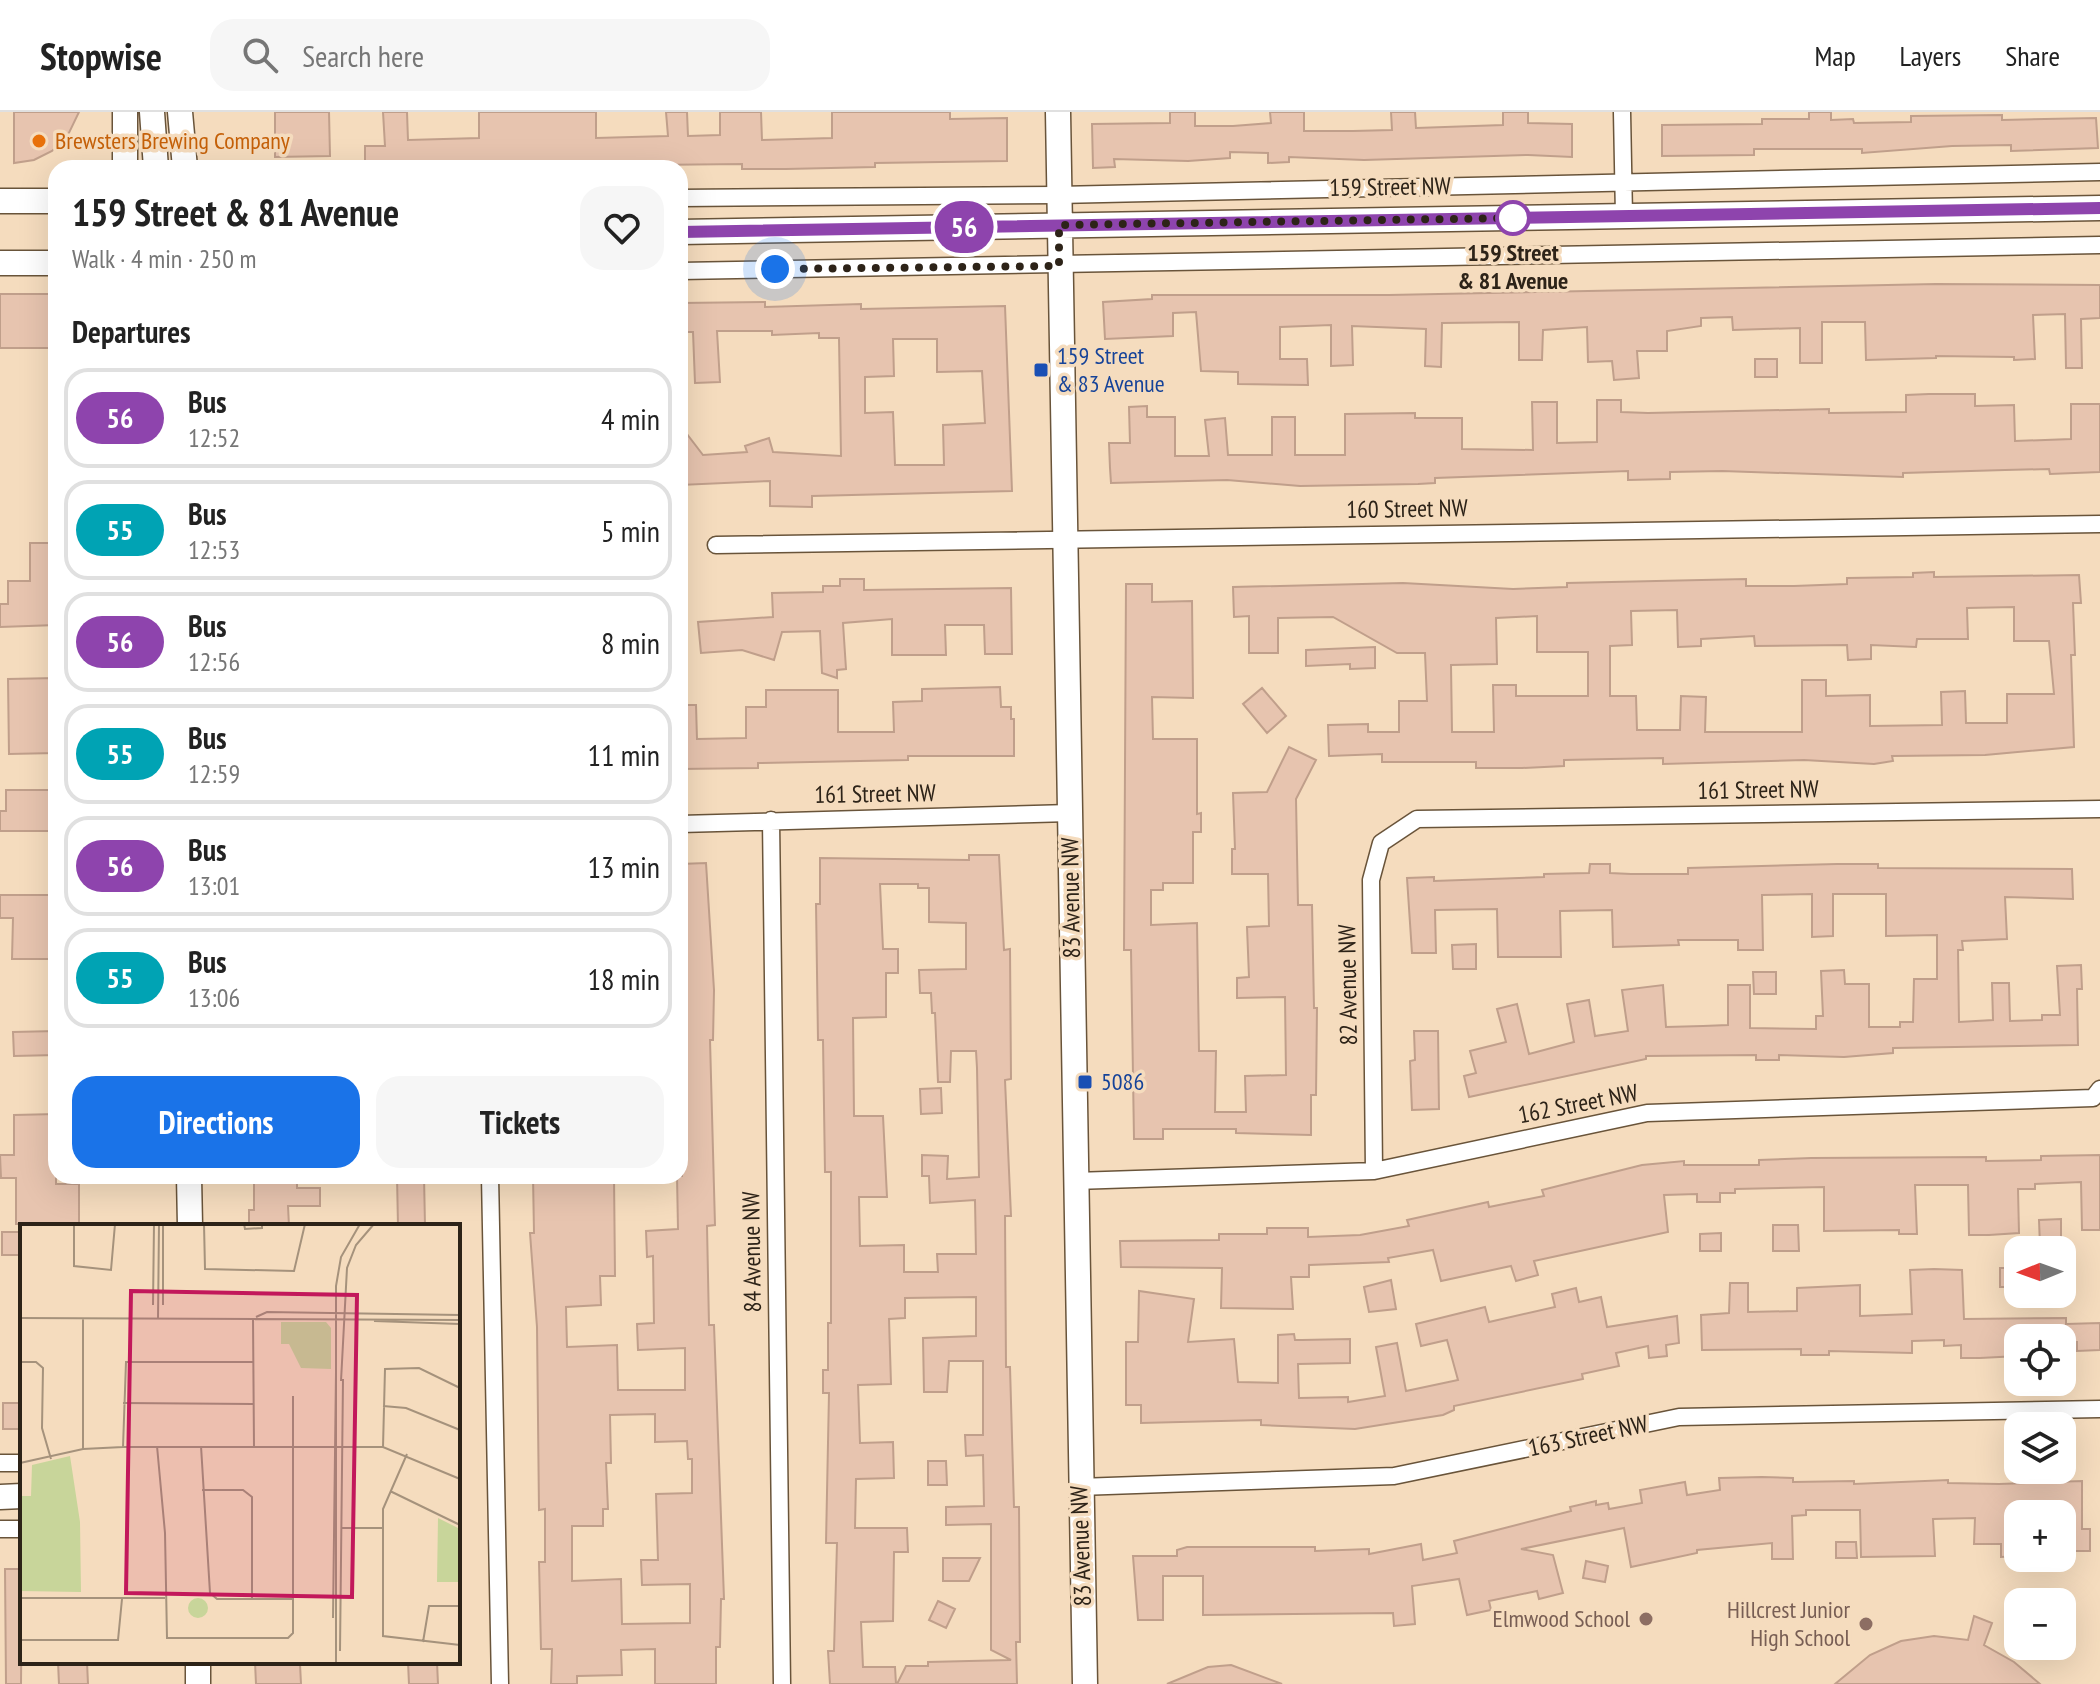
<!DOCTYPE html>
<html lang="en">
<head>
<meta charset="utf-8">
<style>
  :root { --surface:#fff; --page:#f6f6f6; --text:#222; --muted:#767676; --line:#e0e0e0; --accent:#1a73e8 }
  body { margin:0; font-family:"PT Sans Narrow",sans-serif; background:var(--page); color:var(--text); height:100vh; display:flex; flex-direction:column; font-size:30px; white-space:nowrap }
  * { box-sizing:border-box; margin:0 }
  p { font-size:26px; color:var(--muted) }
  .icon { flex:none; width:44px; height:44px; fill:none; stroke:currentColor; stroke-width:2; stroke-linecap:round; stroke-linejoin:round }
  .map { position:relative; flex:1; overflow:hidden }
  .sheet { position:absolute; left:48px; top:48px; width:640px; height:1024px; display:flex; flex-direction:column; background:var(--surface); border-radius:24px; box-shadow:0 8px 32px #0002 }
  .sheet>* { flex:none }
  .badge { padding:0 16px; border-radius:26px; font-size:28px; line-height:52px }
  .needle { width:52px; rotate:269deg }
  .controls { position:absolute; left:2004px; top:1124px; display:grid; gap:16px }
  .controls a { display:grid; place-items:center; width:72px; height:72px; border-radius:16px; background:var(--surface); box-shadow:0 8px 32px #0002; font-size:40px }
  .you { position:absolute; width:40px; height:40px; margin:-20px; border:6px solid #fff; border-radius:50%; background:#1a73e8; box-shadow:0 0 0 12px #1a73e833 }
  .map>.badge { position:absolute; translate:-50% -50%; box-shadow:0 0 0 4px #fff }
  h2 { padding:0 24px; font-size:30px; line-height:72px }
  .round { display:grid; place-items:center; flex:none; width:84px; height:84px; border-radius:24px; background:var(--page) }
  .head { display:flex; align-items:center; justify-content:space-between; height:136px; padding:0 24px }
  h1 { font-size:38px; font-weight:700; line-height:60px }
  .cta { display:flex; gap:16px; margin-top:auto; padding:16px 24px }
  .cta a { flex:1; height:92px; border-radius:24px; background:var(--accent); color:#fff; font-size:32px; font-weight:700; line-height:92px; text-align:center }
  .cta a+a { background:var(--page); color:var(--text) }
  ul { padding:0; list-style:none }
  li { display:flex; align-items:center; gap:24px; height:100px; margin:0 16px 12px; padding:0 8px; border:4px solid var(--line); border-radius:24px }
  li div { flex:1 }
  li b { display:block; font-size:30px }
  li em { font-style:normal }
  li .badge { min-width:88px; font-weight:700; text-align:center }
  header { display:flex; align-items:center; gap:48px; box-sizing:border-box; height:112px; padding:0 40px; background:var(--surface); border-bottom:2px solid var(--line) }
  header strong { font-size:38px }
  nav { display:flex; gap:44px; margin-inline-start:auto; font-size:28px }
  .search { width:560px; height:72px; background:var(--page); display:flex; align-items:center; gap:20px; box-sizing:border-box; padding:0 28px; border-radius:24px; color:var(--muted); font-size:30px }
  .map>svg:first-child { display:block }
  .building { fill:#e7c4af; stroke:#c09f8b; stroke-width:2; fill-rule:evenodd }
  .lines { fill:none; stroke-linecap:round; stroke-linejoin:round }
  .street-casing { stroke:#69543a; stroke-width:19 }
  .secondary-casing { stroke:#69543a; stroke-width:27 }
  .street { stroke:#fff; stroke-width:16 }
  .secondary { stroke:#fff; stroke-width:24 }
  .line-casing { stroke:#fff; stroke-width:18 }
  .line { stroke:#8e44ad; stroke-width:12 }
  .walk { stroke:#2d2318; stroke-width:8; stroke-dasharray:0 14.4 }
  .food-dot { fill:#e8710a; stroke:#f5dcbe; stroke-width:3 }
  .stop-dot { fill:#fff; stroke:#8e44ad; stroke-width:4 }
  .transit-dot { fill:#1a4fb4; stroke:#f5dcbe; stroke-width:3 }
  .education-dot { fill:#8d6e63; stroke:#f5dcbe; stroke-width:3 }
  .labels { text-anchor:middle; stroke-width:7; stroke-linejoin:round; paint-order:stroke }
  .food-label { font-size:24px; fill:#c56008; stroke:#f5dcbe; text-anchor:start }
  .street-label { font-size:24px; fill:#2d2318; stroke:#f5dcbe }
  .stop-label { font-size:24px; font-weight:bold; fill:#2d2318; stroke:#f5dcbe }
  .transit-label { font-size:24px; fill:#164399; stroke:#f5dcbe; text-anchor:start }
  .education-label { font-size:24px; fill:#785e54; stroke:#f5dcbe; text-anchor:end }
  .inset-road { fill:none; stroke:#a5927c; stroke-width:2 }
  .view { fill:#c2185b; fill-opacity:0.15; stroke:#c2185b; stroke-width:4 }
  .inset-edge { fill:none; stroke:#2d2318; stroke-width:4 }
</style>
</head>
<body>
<header>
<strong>Stopwise</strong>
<div class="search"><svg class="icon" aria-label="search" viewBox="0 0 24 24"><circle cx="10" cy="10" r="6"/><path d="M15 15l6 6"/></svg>Search here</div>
<nav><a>Map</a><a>Layers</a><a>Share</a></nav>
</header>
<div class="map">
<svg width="2100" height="1572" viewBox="0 0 2100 1572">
  <rect width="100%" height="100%" fill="#f5dcbe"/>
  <path class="building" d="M14,0H79L67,25L52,39L34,48L14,51Z
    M275,0H329L330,44L275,45Z
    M383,0H407L408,28L479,26V0H596V26L668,24L666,0H687L688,24L720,23V0H761L762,28L832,26V0H950V7L1007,6V49L875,51V55L786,57H742V52L365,56V34H385Z
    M1170,0H1195V14H1233L1271,11L1270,0H1304V19H1353L1392,18L1391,0H1415L1416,16L1503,13V0H1528V11L1572,12V45L1528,43L1364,48L1289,45V50L1268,51V41L1230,40V46L1188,49L1114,47L1115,55L1093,56L1092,12L1170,11Z
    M1809,0H1831V8L1853,7L1854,11L1911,10V4L2002,3V8L2096,6L2098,36L2011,39V33L1952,34L1862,41V37H1754V43L1662,44V13L1762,12V7H1809Z
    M1936,172L2100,173V206L2081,207L2082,256H2066L2065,202L2033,203L2035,247L2014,248V245L1936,244V246L1866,248L1865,210H1822V251H1800V216L1733,218L1732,205L1701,206V214L1667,219V239H1637L1639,266L1614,268L1612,249L1588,250L1587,215L1543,218L1542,248H1519V210L1442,211L1441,255L1425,254L1426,217L1352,214L1353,253L1331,254V213L1280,215V247H1307L1308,273L1238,272V260L1201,259L1196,200L1173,201V224L1105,227L1103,190L1152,187V183H1389Z
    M0,182H56V236H0Z
    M765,190V195L861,192V197L1005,194L1012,379L812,384V395L770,394V369L680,373V313L703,343L747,340L745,334L769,326L773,340L841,344L839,226H819V221L772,223V219H717L720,270L695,271L693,220H680V191ZM893,227H937V260L982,259L985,311L943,313L944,353H895L893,300L865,301V265L894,264Z
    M1755,247H1777V265H1755Z
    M1929,282H1975V294L2014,293L2015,329L2071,327V292H2100V360L2050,362L2049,357L2005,358L1903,361V365L1722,359L1670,360V367L1628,368V359L1435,366V371L1418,372L1300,374L1227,368L1111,371L1110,356L1109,331H1130L1129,295L1147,294V305H1175V344H1209L1205,308L1225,306L1228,343H1272V305H1295V343H1345V302L1415,301V306H1462V337L1533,338L1532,290H1557V331L1597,330V288H1621V300L1648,301L1829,297V301L1906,300V283Z
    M30,431H56V513L0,515V492H8V469H30Z
    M1934,460V465L2079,463L2081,491H2073L2075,543H2071L2074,635L1985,643L1892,644L1893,649L1874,652L1804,648L1663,652V646L1611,647L1564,648V654L1522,656H1476V650H1382V642L1329,644L1328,613L1368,612V620H1399V589H1427L1425,541H1397L1333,505L1278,506V541H1249V504L1234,505L1233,475L1403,471L1513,477L1567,475V471L1746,467V474H1794L1847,472V466L1913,465V461ZM2014,495V529H2049L2054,582H2007V611H1966L1965,579L1941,580L1942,613L1870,614V583L1826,584V568H1802V620H1705L1706,585L1681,584L1680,618H1637L1636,584H1610V534L1632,533L1631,499L1677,498L1678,535L1701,534V527L1754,524L1755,534L1847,533L1848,548L1871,547V533L1916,535L1917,527H1968L1967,496ZM1537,504V540H1588V584H1516V573H1493L1494,620H1452L1451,553L1497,552L1496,506Z
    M840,467H864V478L1011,476L1012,542H985L984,513H945L946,543H892V507L843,511L846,557L837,558V566L822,561L820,519L782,520L774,548L742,538L701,541L698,510L773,505L772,481L823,480V474H840Z
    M1126,472H1152V490L1192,489L1193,586L1152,585L1153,627H1197V702L1201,701V720H1193V771H1163V778H1151V813L1197,811L1199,939H1216L1215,1000H1246L1245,964L1286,963L1285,885L1237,886V866L1249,865L1247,815L1269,814L1268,762H1232V737H1235L1233,681L1267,680L1289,635L1316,648L1296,687L1298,793H1312L1314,896H1317L1316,983H1311V1023L1236,1021V1017H1163V1027H1134L1131,838H1124Z
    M1375,535V556L1350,557V552L1306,554V538Z
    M56,566V641L9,642L8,567Z
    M1000,575L1001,595H1011V607H1014V644H908V648L758,651V656L680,657V593H696L697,627L746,626V595H766V578H838V620H894L893,590L922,589V577Z
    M1262,576L1286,604L1267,621L1243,592Z
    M6,678H56V719H0V699H6Z
    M969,743H999L1004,838L1010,837L1011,967L1005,968L1011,1104H1005L1006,1255H1010L1014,1395H1019L1020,1530H1016L1017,1572H897L906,1554H928V1550L1011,1548L991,1538V1412L946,1413V1395L984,1394L983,1343L966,1344L965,1323H983V1249H949L947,1280H924L923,1226L976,1224V1185L905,1186V1206L889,1207L891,1272L858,1273L860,1331L893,1330L894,1366L856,1367L855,1416H907L908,1440H894L893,1509L861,1510L863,1555H895L896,1572H830L828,1539H834L837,1431H826L829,1281H823V1258H828V1211H831V1060H825L823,928H818L816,792H820V746L969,748ZM880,772H918V776H929V810L966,811V857L919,858L920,881H931L932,901H935L938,970H950L951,939H976L977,956L979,1065L947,1067L948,1044L922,1043V1064H929L930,1091L975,1088L976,1142H937L938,1160H904V1133L860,1134L859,1085H887L883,1004H854L853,906L886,905V861H898V837H883Z
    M706,751L714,878L713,928H710L715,1113L707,1114L709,1213H714L724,1487H721L720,1535H716V1572H655V1537L621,1538L622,1563L577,1564V1572H551L552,1537H541L539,1450H545V1397L539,1398L537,1215L530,1121H534L533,1064H614L615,1164H600L601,1193L566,1195L567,1235L617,1233L618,1278H685V1236L638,1238L637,1212L654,1211L653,1144L647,1145L646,1119L678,1117L677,1064H682L681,936H684L680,752ZM655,1302V1330L687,1329L688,1347H692V1381L656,1382L658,1448H641L642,1473L690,1472V1511L622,1512L621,1467L572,1469V1414H603V1397H608L606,1351H611L610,1303Z
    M1590,752H1610V761L1631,762H1688V756L1837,752H1878V756L2072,757L2073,787L2005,785L2007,827L1962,829L1963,838H1958L1959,910L1993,908L1992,871H2009L2010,909L2042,908V903H2060L2057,854L2081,853L2082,877H2077L2078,933L1893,936V941L1844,945L1779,943V948H1756V943L1646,944V947L1469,985L1464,964L1476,961L1470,939L1506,930L1497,897L1517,892L1529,942L1574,930L1567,892L1589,888L1595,924L1628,919L1622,878L1663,873L1666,915L1703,914L1728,913V873H1750V916L1816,917V904H1823L1821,859L1844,858L1845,872H1869V915H1900V910H1913L1914,867H1937V823L1886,824V782H1833V824L1812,825V782L1762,783L1763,838H1738V828H1678L1679,833L1613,835L1612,798L1560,799L1561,845H1498L1497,797L1435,798L1436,841H1412L1407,766L1434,765V769L1544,765V762L1589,761Z
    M0,783H56V847H12L13,806H0Z
    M1476,832V857H1453L1452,833Z
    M1753,860H1776V882H1754Z
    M56,919V943L14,944L13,920Z
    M1414,919H1438L1439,997L1412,998L1410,949L1415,948Z
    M941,976L942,1001L921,1002L920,977Z
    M56,1002V1072H79V1112H16V1066H1L0,1043H14V1003Z
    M2100,1043V1118H2082L2081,1070L2035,1072V1077H2018L2019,1121L1989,1123H1969L1968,1073H1915L1917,1122H1899V1118L1824,1119V1075L1735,1077V1081H1720V1090H1697V1082L1664,1083L1668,1120L1534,1149L1538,1163L1516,1169L1511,1154L1441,1169L1433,1138L1388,1146L1389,1150L1309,1153V1165H1291L1293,1197L1221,1196L1222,1156L1121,1155L1120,1129L1219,1128V1122H1267V1116H1308V1125L1360,1123L1409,1114L1407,1108L1488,1090L1489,1095L1544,1084L1542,1078L1642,1053L1684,1049V1053H1759V1048L1811,1046L1986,1045V1049L2041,1048V1044Z
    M254,1064H297V1076H320V1094H288L289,1114H249V1098H254Z
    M397,1064H424L425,1114H398Z
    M2061,1107V1134H2040L2039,1108Z
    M1773,1113H1798L1799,1139H1773Z
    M2,1120H22V1143H2Z
    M1721,1121V1139H1700V1122Z
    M2000,1156H2018V1175H2000Z
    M1934,1157L1962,1158L1964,1207L2066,1206V1212L2100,1211V1238L2077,1239V1230H2062V1226H2018V1244L1980,1246H1961V1233L1944,1234V1228L1912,1229V1241L1829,1239V1243H1801V1237L1702,1238L1701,1203L1729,1201L1730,1171H1748V1200L1797,1199V1176L1860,1173V1204L1912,1202L1910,1158Z
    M1391,1168L1396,1197L1369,1200L1364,1175Z
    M1576,1176L1579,1190L1601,1185L1607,1215L1677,1204L1679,1231L1666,1233L1667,1244L1649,1246L1648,1234L1616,1241L1619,1254L1582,1262L1583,1267L1454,1294V1298L1443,1303L1355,1317L1261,1313V1308L1141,1311V1293H1126V1230H1138L1139,1179L1194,1187L1188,1230L1234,1227L1238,1270L1278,1271V1223L1294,1222L1295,1228H1302L1350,1227V1251L1298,1252L1299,1286L1348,1285V1290L1385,1284L1376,1235L1397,1231L1406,1279L1458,1268L1447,1228L1421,1234L1416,1212L1485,1195L1489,1210L1555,1195L1552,1182Z
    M3,1291H22V1317H3Z
    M928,1349H946L947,1373H928Z
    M1762,1365L1793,1366V1370L1854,1369V1372L1948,1368V1371L1999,1372L2082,1369V1417H2090V1439H2063L2062,1402H2018V1444L2001,1445V1432H1974L1975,1406L1933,1407L1935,1444L1861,1445L1860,1398H1806V1403L1792,1404L1793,1447H1772V1431L1697,1438V1441L1631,1455L1624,1416L1521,1437L1553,1443L1563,1481L1539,1487L1537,1479L1489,1489L1491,1498L1467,1503L1459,1467L1412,1474L1415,1512L1394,1514L1393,1501L1203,1503V1464H1163V1508H1138L1133,1444H1177V1438L1187,1435H1315V1439L1369,1437V1442L1421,1432L1423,1448L1457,1441L1454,1429L1571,1399L1570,1395L1596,1389V1393L1608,1391L1609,1397L1642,1391L1640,1378L1685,1370L1687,1383L1720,1378L1719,1366Z
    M1836,1430H1856L1857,1446H1836Z
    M943,1446H980L969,1469H943Z
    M1586,1449L1608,1454L1605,1470L1583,1466Z
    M5,1457H22L21,1572H6Z
    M938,1489L955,1497L946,1516L929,1508Z
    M1974,1504L1992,1511L1984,1533L2014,1550L2040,1572H1835L1870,1543L1901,1529L1934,1524L1968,1528Z
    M58,1550H87L88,1572H59Z
    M255,1550L300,1552L301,1572H256Z
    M408,1550H437L438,1572H409Z
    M1231,1553L1282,1572H1167L1208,1555Z"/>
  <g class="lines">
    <defs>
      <path id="street" d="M1622,0L1624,104
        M680,86L1058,83L2100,60
        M680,159L2100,133
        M716,433L2100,412
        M771,708L782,1572
        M680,712L1070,701
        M1374,1059L1371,768L1381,731L1417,707L2100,697
        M490,1064L500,1572
        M1075,1069L1374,1059L1647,1001L2093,986L2100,977
        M0,1351H22
        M1079,1375L1394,1364L1679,1305L2100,1297
        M0,1417H22"/>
      <path id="secondary" d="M125,0V56
        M152,0L156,56
        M180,0L185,56
        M1058,0L1085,1572
        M0,89H56
        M680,120L2100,96
        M0,151H56
        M189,1064L190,1114
        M0,1385L22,1384
        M198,1550V1572"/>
    </defs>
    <use href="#street" class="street-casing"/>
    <use href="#secondary" class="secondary-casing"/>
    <use href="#street" class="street"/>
    <use href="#secondary" class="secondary"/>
  </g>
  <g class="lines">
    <defs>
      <path id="line" d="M680,120L2100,96"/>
    </defs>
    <use href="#line" class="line-casing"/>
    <use href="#line" class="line"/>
    <path class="walk" d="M775,157L1059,154V113L1513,106"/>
  </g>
  <circle class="food-dot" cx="39" cy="29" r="8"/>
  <circle class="stop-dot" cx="1513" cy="106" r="16"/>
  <g class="transit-dot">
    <rect x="1033" y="250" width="16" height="16" rx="4"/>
    <rect x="1077" y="962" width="16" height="16" rx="4"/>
  </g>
  <g class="education-dot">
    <circle cx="1646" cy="1507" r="8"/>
    <circle cx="1866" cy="1512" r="8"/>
  </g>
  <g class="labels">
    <g class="food-label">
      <text x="55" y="37">Brewsters Brewing Company</text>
    </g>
    <g class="street-label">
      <text transform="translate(1390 75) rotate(-1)" y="8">159 Street NW</text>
      <text transform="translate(1407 397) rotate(-1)" y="8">160 Street NW</text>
      <text transform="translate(1758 678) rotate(-1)" y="8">161 Street NW</text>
      <text transform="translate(875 682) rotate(-1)" y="8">161 Street NW</text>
      <text transform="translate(1071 786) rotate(-91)" y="8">83 Avenue NW</text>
      <text transform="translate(1348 873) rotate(-91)" y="8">82 Avenue NW</text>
      <text transform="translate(1578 992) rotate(-11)" y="8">162 Street NW</text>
      <text transform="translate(752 1140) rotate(-91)" y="8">84 Avenue NW</text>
      <text transform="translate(1588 1324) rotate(-12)" y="8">163 Street NW</text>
      <text transform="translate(1081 1434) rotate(-92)" y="8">83 Avenue NW</text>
    </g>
    <g class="stop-label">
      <text x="1513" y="149">159 Street<tspan x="1513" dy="28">&amp; 81 Avenue</tspan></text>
    </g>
    <g class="transit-label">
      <text x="1057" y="252">159 Street<tspan x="1057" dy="28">&amp; 83 Avenue</tspan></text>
      <text x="1101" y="978">5086</text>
    </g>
    <g class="education-label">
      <text x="1850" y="1506">Hillcrest Junior<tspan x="1850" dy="28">High School</tspan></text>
      <text x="1630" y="1515">Elmwood School</text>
    </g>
  </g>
  <g transform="translate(20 1112)">
    <rect width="440" height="440" fill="#f5dcbe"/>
    <path d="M261,98H306L311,104V145L281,144L269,120H261ZM50,232L60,298L61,368L0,367V272H11L12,241ZM418,294L440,305V358H417ZM168 384a10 10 0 1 1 20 0a10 10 0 1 1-20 0Z" fill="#c8d59a"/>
    <path class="inset-road" d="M54,0V42L91,46L95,0M184,0L185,45L274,47L285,0M224,0L225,5L242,4V0M133,81L134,0M143,81V0M236,93L247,88L440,91M0,94L440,96M138,95L139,0M233,95L234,223M354,97L440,100M0,138H16L23,144L22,204L31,235M321,157L327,44L336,21L354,0M103,179L233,180M363,182L386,184L440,206M137,222L145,309L147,414H268L273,409V172M181,222L190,369L197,375H273M103,223L106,138H233M363,223L365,145L399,144L440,164M63,225V95M387,230L363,285V412L440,421M0,239L63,225L103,223H363L440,255M182,266H223L232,273V374M370,267L440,301M321,304H363M0,374H145M313,394L316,148M0,416H98L102,375M403,418L409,382H440M320,427L323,155M316,440V62L321,33L340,0"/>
    <path class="view" d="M111,67L337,71L332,373L106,369Z"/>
    <rect width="440" height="440" class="inset-edge"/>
  </g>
</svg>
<div class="controls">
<a><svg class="needle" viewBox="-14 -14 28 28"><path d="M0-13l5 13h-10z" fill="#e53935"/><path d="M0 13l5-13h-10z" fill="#767676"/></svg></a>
<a><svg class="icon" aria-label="locate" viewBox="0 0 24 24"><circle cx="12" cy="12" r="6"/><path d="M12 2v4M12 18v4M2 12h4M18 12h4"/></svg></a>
<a><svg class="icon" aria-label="layers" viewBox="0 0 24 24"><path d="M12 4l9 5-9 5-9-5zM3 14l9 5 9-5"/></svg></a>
<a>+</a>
<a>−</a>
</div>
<div class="you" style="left:775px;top:157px"></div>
<b class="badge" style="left:964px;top:115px;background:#8e44ad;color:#fff">56</b>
<section class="sheet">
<div class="head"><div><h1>159 Street &amp; 81 Avenue</h1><p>Walk · 4 min · 250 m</p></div><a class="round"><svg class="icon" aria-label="heart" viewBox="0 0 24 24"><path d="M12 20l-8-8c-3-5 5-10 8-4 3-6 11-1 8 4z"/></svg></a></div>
<h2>Departures</h2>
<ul>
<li><span class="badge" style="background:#8e44ad;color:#fff">56</span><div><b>Bus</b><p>12:52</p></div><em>4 min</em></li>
<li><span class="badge" style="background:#00a3b4;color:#fff">55</span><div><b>Bus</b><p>12:53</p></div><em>5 min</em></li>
<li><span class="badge" style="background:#8e44ad;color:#fff">56</span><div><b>Bus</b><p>12:56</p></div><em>8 min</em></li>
<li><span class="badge" style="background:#00a3b4;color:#fff">55</span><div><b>Bus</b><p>12:59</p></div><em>11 min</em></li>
<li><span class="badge" style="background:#8e44ad;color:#fff">56</span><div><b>Bus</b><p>13:01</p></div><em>13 min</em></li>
<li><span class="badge" style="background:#00a3b4;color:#fff">55</span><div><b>Bus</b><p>13:06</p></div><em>18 min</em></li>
</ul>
<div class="cta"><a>Directions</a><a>Tickets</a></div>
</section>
</div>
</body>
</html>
